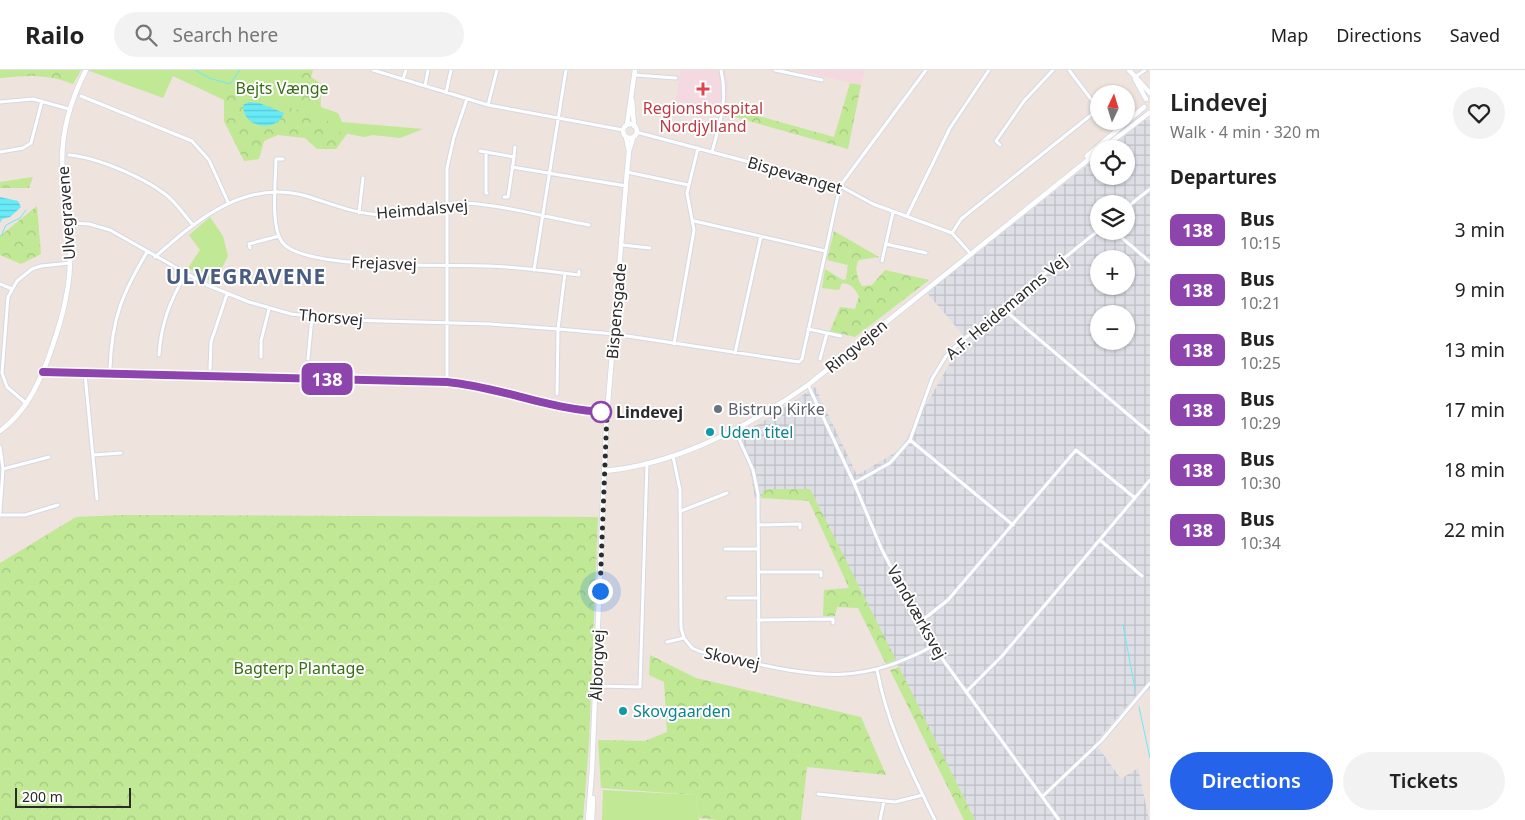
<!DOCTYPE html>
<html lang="en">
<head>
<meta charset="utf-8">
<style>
  :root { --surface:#fff; --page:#f2f2f2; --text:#222; --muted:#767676; --line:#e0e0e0; --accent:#2563eb }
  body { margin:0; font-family:"Noto Sans",sans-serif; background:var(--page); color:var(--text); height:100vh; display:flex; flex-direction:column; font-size:19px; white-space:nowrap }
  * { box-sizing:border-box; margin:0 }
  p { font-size:16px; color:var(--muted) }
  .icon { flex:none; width:28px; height:28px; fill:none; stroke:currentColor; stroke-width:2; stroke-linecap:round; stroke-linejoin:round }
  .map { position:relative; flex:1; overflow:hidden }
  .details { display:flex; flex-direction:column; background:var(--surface); width:375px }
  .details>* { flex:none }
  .badge { padding:0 10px; border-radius:8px; font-size:18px; line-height:32px }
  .needle { width:32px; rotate:4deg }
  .buttons { position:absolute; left:1090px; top:15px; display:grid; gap:10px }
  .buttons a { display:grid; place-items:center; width:45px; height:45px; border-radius:50%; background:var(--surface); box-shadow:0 1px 4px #0004; font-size:25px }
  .scale { position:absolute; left:15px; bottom:12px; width:116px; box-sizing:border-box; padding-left:5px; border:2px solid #2b2b2b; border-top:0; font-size:14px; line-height:18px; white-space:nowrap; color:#2b2b2b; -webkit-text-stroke:4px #fff; paint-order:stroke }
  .you { position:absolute; width:25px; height:25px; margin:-12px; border:4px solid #fff; border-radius:50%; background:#1a73e8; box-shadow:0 0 0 8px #1a73e833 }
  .map>.badge { position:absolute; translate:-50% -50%; box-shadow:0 0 0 2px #fff }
  h2 { padding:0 20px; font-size:19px; line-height:45px }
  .round { display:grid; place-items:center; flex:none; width:52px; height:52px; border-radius:26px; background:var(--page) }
  .headline { display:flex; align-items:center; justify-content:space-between; height:85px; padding:0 20px }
  h1 { font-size:24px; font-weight:600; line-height:38px }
  .cta { display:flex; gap:10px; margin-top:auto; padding:10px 20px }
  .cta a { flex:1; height:58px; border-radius:30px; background:var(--accent); color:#fff; font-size:20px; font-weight:600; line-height:58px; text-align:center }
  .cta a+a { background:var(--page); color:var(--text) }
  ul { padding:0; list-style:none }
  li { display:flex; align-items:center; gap:15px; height:60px; padding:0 20px }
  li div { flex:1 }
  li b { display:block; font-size:19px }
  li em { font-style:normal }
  li .badge { min-width:55px; font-weight:700; text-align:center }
  header { display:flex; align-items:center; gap:30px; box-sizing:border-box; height:70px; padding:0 25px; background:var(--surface); border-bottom:1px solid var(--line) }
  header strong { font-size:24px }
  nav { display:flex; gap:28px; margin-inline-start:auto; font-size:18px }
  .search { width:350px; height:45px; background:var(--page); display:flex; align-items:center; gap:12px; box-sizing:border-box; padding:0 18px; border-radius:28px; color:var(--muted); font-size:19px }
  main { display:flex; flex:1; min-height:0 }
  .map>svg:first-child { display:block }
  .industrial { fill:url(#industrial-grid); fill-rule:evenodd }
  .medical { fill:#f5d9e0 }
  .forest { fill:url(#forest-crowns) }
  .park { fill:#c0e895 }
  .water { fill:url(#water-rules) }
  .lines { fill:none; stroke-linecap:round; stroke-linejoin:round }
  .stream { stroke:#68eaf7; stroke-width:1 }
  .street-casing { stroke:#d2d9e5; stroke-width:5 }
  .secondary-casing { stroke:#d2d9e5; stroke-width:6 }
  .street { stroke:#fff; stroke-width:3 }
  .secondary { stroke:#fff; stroke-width:4.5 }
  .line-casing { stroke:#fff; stroke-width:11 }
  .line { stroke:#8e44ad; stroke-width:8 }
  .walk { stroke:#2b2b2b; stroke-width:5; stroke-dasharray:0 9 }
  .health-dot { fill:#e0444e; stroke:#fff; stroke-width:2 }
  .worship-dot { fill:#6b7280; stroke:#fff; stroke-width:2 }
  .stop-dot { fill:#fff; stroke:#8e44ad; stroke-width:2.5 }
  .culture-dot { fill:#0f9aa8; stroke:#fff; stroke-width:2 }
  .labels { text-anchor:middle; stroke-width:4; stroke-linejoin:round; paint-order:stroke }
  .park-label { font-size:16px; fill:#376f15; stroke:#fff }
  .health-label { font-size:16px; fill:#be3a42; stroke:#fff }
  .street-label { font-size:16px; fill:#2b2b2b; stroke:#fff }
  .worship-label { font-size:16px; fill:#5b616d; stroke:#fff; text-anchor:start }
  .stop-label { font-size:16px; font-weight:bold; fill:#2b2b2b; stroke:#fff; text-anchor:start }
  .culture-label { font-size:16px; fill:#0d838f; stroke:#fff; text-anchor:start }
  .district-label { font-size:21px; font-weight:bold; letter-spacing:1px; fill:#485c80; stroke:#fff }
</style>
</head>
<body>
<header>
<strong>Railo</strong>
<div class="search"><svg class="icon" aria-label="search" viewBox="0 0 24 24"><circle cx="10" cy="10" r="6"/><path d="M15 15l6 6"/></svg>Search here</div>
<nav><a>Map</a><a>Directions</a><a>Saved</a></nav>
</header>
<main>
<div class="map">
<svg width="1150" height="750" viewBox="0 0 1150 750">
  <defs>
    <pattern id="industrial-grid" width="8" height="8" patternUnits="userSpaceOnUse" patternTransform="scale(1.25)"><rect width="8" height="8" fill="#dedee6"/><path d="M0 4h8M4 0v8" fill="none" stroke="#bfbfc5"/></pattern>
    <pattern id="forest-crowns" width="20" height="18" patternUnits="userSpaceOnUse" patternTransform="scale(1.25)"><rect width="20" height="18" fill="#c0e895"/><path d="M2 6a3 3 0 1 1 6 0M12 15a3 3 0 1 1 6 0" fill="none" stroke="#a5c781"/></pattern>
    <pattern id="water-rules" width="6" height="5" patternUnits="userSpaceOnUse" patternTransform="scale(1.25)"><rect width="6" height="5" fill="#68eaf7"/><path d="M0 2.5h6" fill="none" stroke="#5ac9d4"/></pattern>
  </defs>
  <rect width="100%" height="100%" fill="#eee3dd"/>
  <path class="industrial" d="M1145,50H1150V622L1144,616L1095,673L1121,709L1138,698L1149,750H975L810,419L763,421L761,428H755L748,391L735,366L761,353L815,317L857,405L900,380L965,267L927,223L1099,86V106H1126V79H1108ZM1099,134H1126V161H1099ZM1099,189H1126V216H1099ZM1099,244H1126V271H1099Z"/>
  <path class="medical" d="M681,0H725L728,13L727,45L675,30Z
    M795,0H865L861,15Z"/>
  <path class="forest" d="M0,0H81L73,14C48,4 26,5 0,8Z
    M303,0H313L311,7L323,15C316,45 325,47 347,64L336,79H317L305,68L278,65L264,71L259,89L244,91L224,51V15L297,29Z
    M850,13L861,15L848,79L728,45L729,38L834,67Z
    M33,107L29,118H0V112Z
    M37,136L41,184L21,194L0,185V166Z
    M834,161L879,187L859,190C854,198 857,208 862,216L872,215L885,200L929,210L855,267L830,261L840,237L855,239L859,226C854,218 852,214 842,213L839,220L822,218L825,199L843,210L846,209L848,195L827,190Z
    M771,419H810L896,590L886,594L858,538L837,537L835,546H823L824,520L849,518L809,431L761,428L763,421Z
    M124,445L598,447L589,672L583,750H0V493L76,447Z
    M650,585L696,608L861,647L886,705L807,697L801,750H718L699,748L696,725L601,718L598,670L645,671L667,662L664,612L649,605Z
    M899,597L975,750H964L890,600Z"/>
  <path class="park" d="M0,0H62L0,8Z
    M87,0H303L298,29L338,43L342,52L423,59L400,68L373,65L364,67L338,62L324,47L239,24L224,16V30L173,6L163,28Z
    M210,147L223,166L228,186L214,213L188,198L200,180L189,165Z
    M603,720L696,725L699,750H602Z"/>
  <path class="water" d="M249,32L259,33L284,43C277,63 243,59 243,35Z
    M0,127L18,131L21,137L10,147L2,149L0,153Z"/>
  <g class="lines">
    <path class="stream" d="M195,0L209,8L230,14L240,0
      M2,164L6,155L20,148L26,140
      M0,166L1,165
      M1123,555L1135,619
      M1139,637L1150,688"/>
    <defs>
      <path id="street" d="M373,0L488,35L623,60
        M775,0L822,10
        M635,5L676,8
        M1135,7L1145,0
        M403,9L406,0
        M425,16L428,0
        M446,23L451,0
        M81,26L192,71L209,90L228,132
        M0,32L33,29L69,39
        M488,35L497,0
        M636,62L840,116L873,134L952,163L970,183
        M1000,75L996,71L1024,31L1053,0
        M480,81L514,87L508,127H504
        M0,82L23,78L31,73L42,31
        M486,82V123H487
        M712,82C720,52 728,31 721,0
        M69,85C96,87 143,107 165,124C176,132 184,145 193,155
        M514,87L515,77
        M283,89H276C276,110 270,156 282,172C303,201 450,194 488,196C518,197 549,201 579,205V201
        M512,97L626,116
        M627,102L688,115
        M1126,138L1150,119
        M359,143L363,108
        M907,146L950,58L989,0
        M694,151L825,181
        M69,153L89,154L110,160L207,215L249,232L291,244L346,250L490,254L558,259L614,264L799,292L802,289L840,116L926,0
        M1114,161L1150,192
        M952,163L961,149L1096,41L1097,37L1069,0
        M886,174L926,183
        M622,175L650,178
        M250,178L249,174L279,166
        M155,187C198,149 245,109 306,126C332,134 355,144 383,145C408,145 432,134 458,133C498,133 548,148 589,155
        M882,191L893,142
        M534,200L566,0
        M0,214L12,219
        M1002,238L1150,363
        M808,259L841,266
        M674,274L694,160L687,123L698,78
        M735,283L761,166
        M159,285C161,254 170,230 186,204
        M261,287V271L269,239
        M308,289L312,247
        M820,289L827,263
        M110,298C112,248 122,224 147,182
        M210,299L211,272L227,224
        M43,302L447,312C501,317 554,340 607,343
        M85,304L97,429
        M447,312V98L454,67L467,29
        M808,315L854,413L882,480L933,576L1059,750
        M557,324L558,259L565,203
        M27,334L7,317L2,303L8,227L17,211L32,199L41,196L70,193
        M735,360L753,400L758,424L759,594
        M910,370L1013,455
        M0,377L3,399L0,442
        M93,385L121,383
        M673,386L680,420L681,558L684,568L692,578C708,586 730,588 748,592C823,608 863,614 933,576
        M3,399L49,387
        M854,413L890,393L910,370L932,309L946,286L960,272L1099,160
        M681,441L727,423
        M0,445H25L58,435
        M758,455L800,454V458
        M1100,470L1142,506
        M725,479H758
        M758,502H821V506
        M728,528H758
        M758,550L833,549V553
        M920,552L948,530L1076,380L1135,428
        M667,572L684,568
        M877,600C888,657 910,699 935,750
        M596,616L640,617L647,394
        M966,622L1002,586L1150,410
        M818,724L895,732L923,725
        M1043,726L1102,670L1150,613
        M880,750L884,731"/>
      <path id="secondary" d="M1129,0L1150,23
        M1135,9L1146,29
        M632,30L634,56
        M623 61a7 7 0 1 1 14 0a7 7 0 1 1-14 0Z
        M627,55L635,0
        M1102,79L1149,43
        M629,81L633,68
        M1087,86L1144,37
        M0,361C25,342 37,318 48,289C59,258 69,227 70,193C72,164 65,135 63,106C59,68 69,33 86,0
        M605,401C679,394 749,356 808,315L1099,81
        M588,750L592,699L606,357L627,102L629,81L626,67
        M592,750L593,728"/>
    </defs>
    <use href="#street" class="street-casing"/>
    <use href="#secondary" class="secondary-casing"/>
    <use href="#street" class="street"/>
    <use href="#secondary" class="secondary"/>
  </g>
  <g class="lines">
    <defs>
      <path id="line" d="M43,302L447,312C501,317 553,341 607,342"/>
    </defs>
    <use href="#line" class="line-casing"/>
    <use href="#line" class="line"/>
    <path class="walk" d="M600,521L607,342H601"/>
  </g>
  <path class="health-dot" d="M700.5 11.5h5v5h5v5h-5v5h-5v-5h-5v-5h5z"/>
  <circle class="worship-dot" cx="718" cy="339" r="5"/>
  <circle class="stop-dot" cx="601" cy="342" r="10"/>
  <g class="culture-dot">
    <circle cx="710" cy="362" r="5"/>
    <circle cx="623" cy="641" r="5"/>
  </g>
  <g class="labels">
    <g class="park-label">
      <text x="282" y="24">Bejts Vænge</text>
      <text x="299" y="604">Bagterp Plantage</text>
    </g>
    <g class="health-label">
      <text x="703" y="44">Regionshospital<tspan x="703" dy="18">Nordjylland</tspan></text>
    </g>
    <g class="street-label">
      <text transform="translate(795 105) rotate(16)" y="6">Bispevænget</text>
      <text transform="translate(422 139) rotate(-5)" y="6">Heimdalsvej</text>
      <text transform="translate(66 143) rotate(-94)" y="6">Ulvegravene</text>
      <text transform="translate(384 193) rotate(2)" y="6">Frejasvej</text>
      <text transform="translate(1006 237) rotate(-40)" y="6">A.F. Heidemanns Vej</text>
      <text transform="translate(616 241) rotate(-85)" y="6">Bispensgade</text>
      <text transform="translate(331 247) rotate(5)" y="6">Thorsvej</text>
      <text transform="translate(856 276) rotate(-39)" y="6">Ringvejen</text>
      <text transform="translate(917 542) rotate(61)" y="6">Vandværksvej</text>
      <text transform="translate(732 588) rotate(12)" y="6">Skovvej</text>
      <text transform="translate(597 595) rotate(-88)" y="6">Ålborgvej</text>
    </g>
    <g class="worship-label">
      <text x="728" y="345">Bistrup Kirke</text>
    </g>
    <g class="stop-label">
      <text x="616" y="348">Lindevej</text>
    </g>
    <g class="culture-label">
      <text x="720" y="368">Uden titel</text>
      <text x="633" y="647">Skovgaarden</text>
    </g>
    <g class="district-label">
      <text x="246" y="214">ULVEGRAVENE</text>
    </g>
  </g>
</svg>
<div class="buttons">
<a><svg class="needle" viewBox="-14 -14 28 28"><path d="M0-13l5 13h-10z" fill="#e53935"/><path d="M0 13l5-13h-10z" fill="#767676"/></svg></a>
<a><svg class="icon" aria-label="locate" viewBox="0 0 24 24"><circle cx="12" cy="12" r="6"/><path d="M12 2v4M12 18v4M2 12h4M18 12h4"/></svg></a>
<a><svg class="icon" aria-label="layers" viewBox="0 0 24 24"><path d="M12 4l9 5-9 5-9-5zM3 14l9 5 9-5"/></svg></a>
<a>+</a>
<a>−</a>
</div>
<div class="scale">200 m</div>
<div class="you" style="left:600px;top:521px"></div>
<b class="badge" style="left:327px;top:309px;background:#8e44ad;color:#fff">138</b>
</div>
<section class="details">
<div class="headline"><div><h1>Lindevej</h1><p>Walk · 4 min · 320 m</p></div><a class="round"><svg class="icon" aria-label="heart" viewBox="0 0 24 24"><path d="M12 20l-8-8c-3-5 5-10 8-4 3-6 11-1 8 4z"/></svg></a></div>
<h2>Departures</h2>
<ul>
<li><span class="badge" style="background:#8e44ad;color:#fff">138</span><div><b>Bus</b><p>10:15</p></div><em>3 min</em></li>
<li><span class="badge" style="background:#8e44ad;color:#fff">138</span><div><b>Bus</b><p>10:21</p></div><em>9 min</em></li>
<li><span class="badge" style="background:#8e44ad;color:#fff">138</span><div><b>Bus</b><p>10:25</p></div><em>13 min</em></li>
<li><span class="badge" style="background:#8e44ad;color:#fff">138</span><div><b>Bus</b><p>10:29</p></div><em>17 min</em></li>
<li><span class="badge" style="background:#8e44ad;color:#fff">138</span><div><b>Bus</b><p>10:30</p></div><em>18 min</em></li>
<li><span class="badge" style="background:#8e44ad;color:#fff">138</span><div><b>Bus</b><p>10:34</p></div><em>22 min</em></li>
</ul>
<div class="cta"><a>Directions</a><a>Tickets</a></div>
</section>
</main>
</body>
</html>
